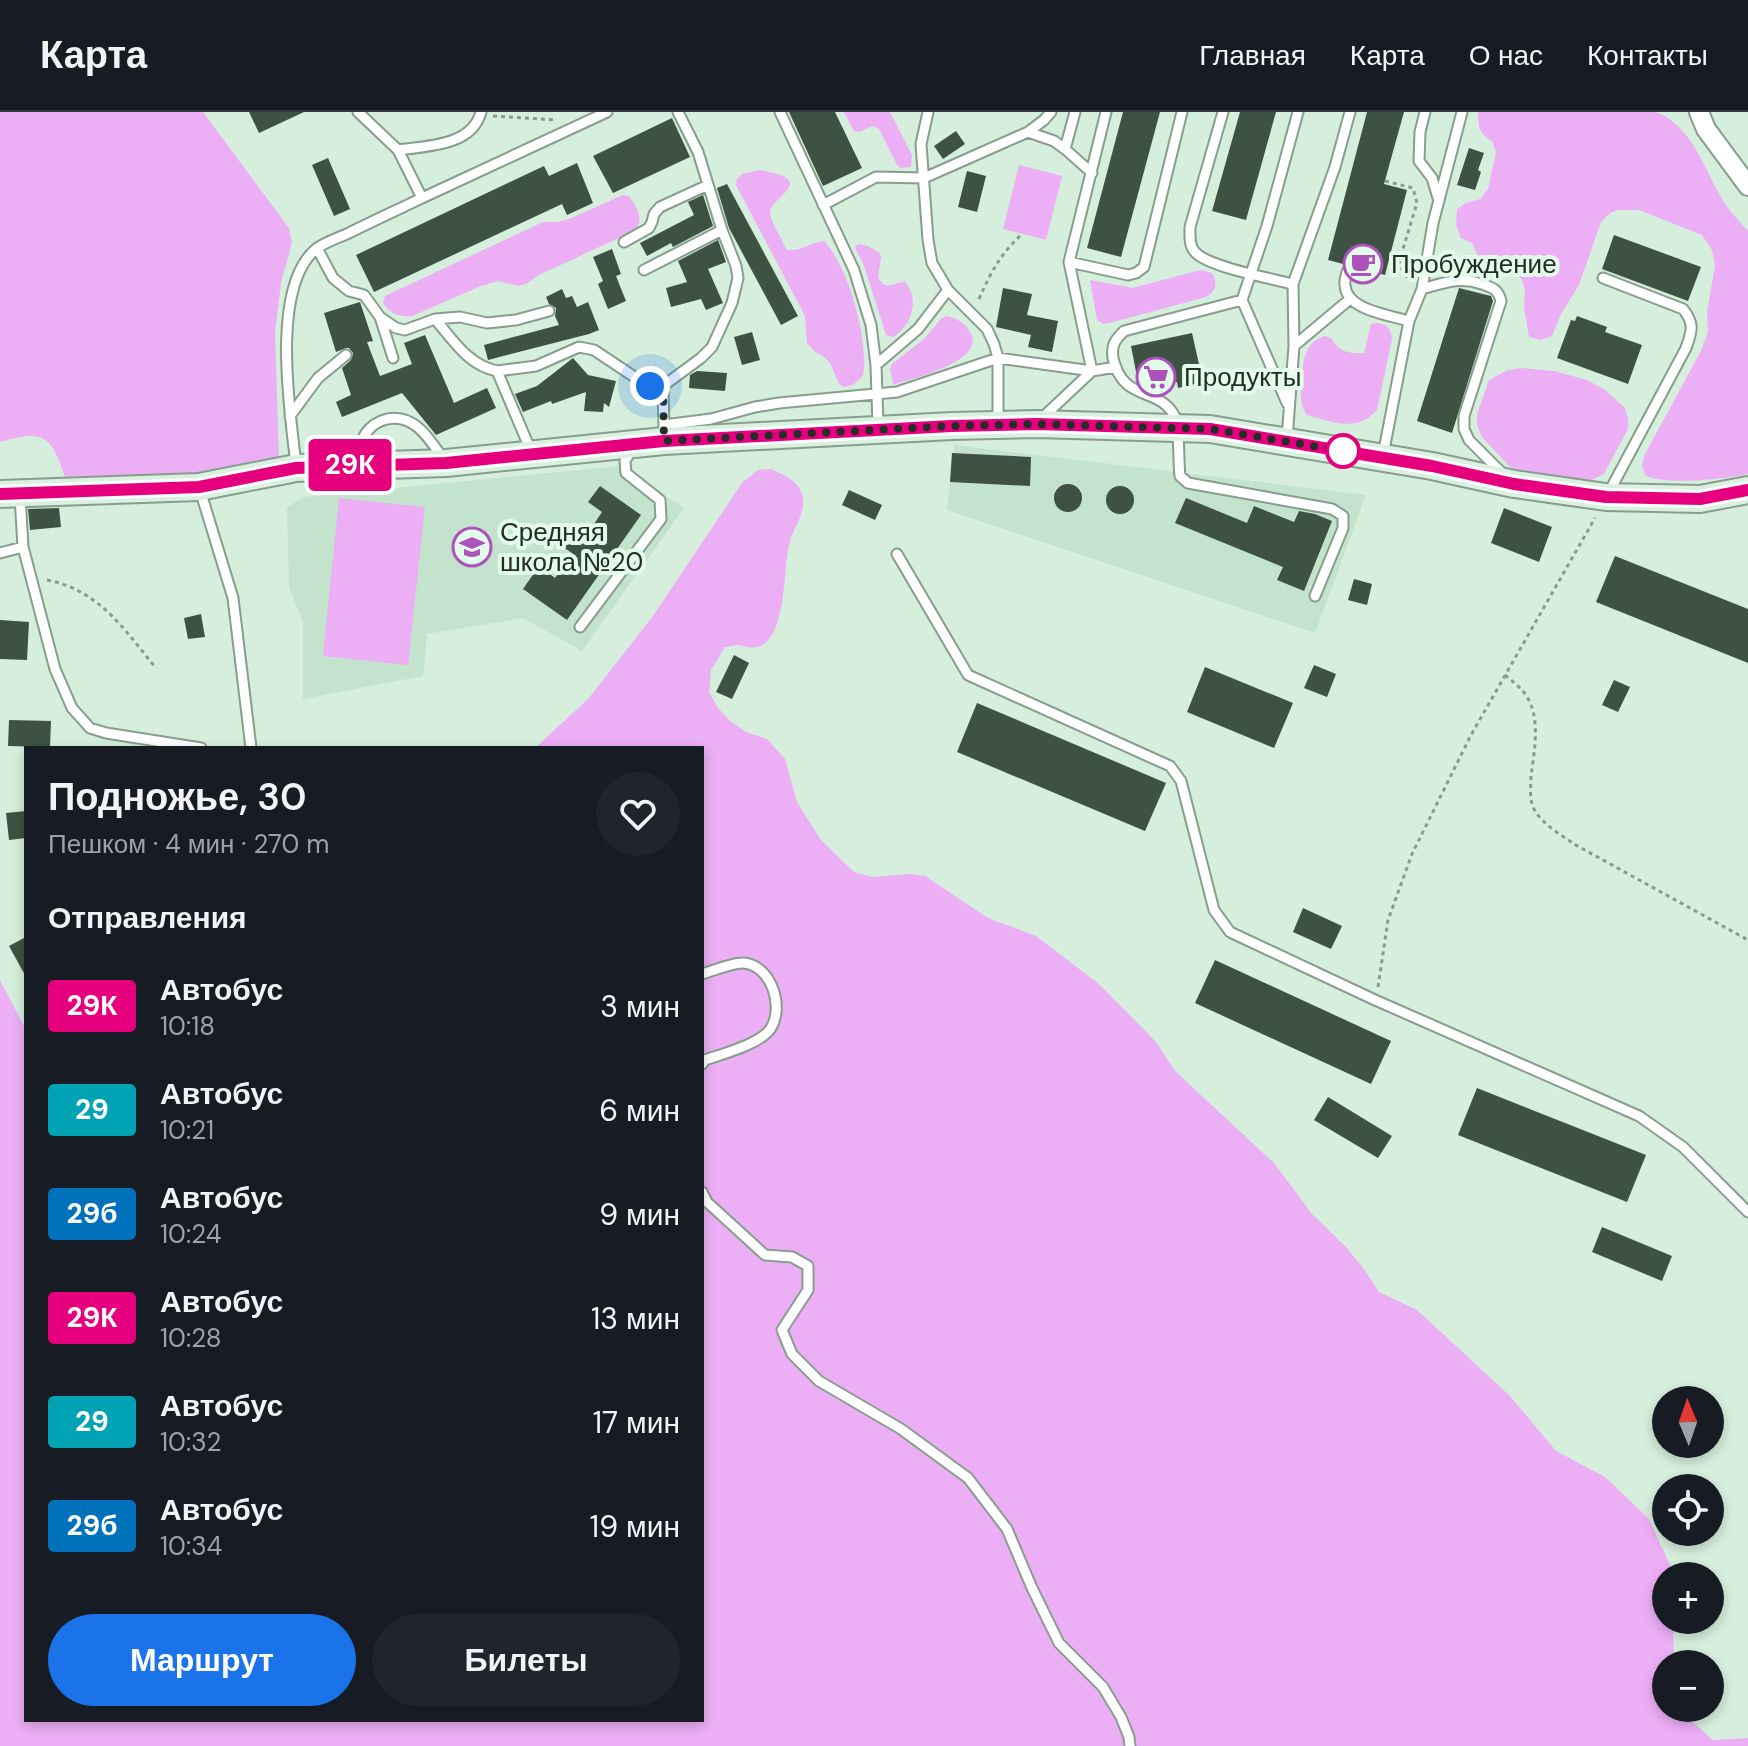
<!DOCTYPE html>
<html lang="ru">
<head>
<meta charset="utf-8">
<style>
  :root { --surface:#171b24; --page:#20242c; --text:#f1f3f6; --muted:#9ea1a6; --line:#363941; --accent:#1a73e8 }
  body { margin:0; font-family:"DM Sans",sans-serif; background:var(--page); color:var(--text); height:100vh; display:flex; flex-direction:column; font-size:30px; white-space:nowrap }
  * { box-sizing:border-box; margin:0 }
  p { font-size:26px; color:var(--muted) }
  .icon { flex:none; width:44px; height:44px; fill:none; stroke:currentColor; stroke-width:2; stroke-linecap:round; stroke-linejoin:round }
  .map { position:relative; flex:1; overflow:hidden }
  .panel { position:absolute; left:24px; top:634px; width:680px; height:976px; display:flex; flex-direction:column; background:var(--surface); border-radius:0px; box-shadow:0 4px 12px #0003 }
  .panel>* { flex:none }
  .badge { padding:0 16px; border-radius:6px; font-size:28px; line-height:52px }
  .needle { width:52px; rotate:358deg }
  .fabs { position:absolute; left:1652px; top:1274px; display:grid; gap:16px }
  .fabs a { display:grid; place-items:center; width:72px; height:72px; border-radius:50%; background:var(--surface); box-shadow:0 4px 12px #0003; font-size:40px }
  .you { position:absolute; width:40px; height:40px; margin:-20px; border:6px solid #fff; border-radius:50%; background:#1a73e8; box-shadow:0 0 0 12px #1a73e833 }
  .map>.badge { position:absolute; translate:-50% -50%; box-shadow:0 0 0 4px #fff }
  h2 { padding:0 24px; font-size:30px; line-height:72px }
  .round { display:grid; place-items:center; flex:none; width:84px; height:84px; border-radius:42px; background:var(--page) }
  .overview { display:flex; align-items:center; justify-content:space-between; height:136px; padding:0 24px }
  h1 { font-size:38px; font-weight:600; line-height:60px }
  .primary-button { display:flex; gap:16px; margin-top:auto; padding:16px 24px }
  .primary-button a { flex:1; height:92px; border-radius:48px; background:var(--accent); color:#fff; font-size:32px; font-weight:600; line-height:92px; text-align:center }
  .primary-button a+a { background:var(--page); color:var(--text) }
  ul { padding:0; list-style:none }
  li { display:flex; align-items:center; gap:24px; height:104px; padding:0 24px }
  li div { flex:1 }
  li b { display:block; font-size:30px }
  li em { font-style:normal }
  li .badge { min-width:88px; font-weight:700; text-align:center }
  header { display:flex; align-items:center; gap:48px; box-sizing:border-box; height:112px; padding:0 40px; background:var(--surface); border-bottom:2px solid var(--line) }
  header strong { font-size:38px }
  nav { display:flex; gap:44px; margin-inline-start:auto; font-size:28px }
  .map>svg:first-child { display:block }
  .built { fill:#c4e3cc }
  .green { fill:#ecaef5 }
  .building { fill:#3d5243 }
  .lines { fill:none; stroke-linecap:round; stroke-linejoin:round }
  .lane-casing { stroke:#879e8d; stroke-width:13 }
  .street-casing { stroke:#879e8d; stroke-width:22 }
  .secondary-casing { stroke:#879e8d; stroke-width:30 }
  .path { stroke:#899b8d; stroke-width:3; stroke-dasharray:4 4; stroke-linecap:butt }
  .lane { stroke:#fff; stroke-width:9 }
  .street { stroke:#fff; stroke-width:18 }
  .secondary { stroke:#daf1e1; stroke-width:26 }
  .line-casing { stroke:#fff; stroke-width:18 }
  .line { stroke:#e6007e; stroke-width:12 }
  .walk { stroke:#242d26; stroke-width:8; stroke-dasharray:0 14.4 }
  .stop-dot { fill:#fff; stroke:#e6007e; stroke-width:4 }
  .labels { text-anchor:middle; stroke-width:8; stroke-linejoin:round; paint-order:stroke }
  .poi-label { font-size:26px; fill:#242d26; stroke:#e3fce9; text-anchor:start }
</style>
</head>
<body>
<header>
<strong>Карта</strong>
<nav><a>Главная</a><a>Карта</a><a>О нас</a><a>Контакты</a></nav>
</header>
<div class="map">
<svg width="1748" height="1634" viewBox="0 0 1748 1634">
  <rect width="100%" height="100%" fill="#d6eedc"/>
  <path class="built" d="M954,333L1366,383L1315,521L947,398Z
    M620,354L684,396L582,539L523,506L427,522L423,564L303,587V510L289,475L287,396L303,385Z"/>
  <path class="green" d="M0,0H203L280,104L289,116L292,131L281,171L275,221L279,348L230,362L65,365C51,323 44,317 0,330Z
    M844,0H890L912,43L911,55L901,56L897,53L879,17L873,14L859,20L854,19Z
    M1478,0H1655C1694,13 1706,64 1727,95C1733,103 1741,111 1748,119V362C1725,367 1664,374 1645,363L1642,353L1645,342L1701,239L1708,220L1707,200L1715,154L1712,138L1702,123L1639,98H1618L1610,101L1601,110L1579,173L1561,202L1552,224L1540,228L1529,225L1524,196L1525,178L1522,168L1515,160L1481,151L1472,131L1461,126L1456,113L1457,97L1466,91L1480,87L1488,77L1496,40L1492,29C1479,22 1478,14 1478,0Z
    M1019,53L1062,64L1046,128L1003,117Z
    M759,58C822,68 769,85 770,101C771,110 782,127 786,137C797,142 811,130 824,129C849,155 869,229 863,264L853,273L843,275L839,272L830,251L824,245L815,240L807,231L805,204L736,73L737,67L742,62Z
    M623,83L629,84C637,95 645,109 634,119L539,163L526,172L518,174L498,169L481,174L412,204C399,205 390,202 383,191L385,184L543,110H558L569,107Z
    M858,132L868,134L880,141L881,145L878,166L883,172C891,176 896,169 905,170C920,187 912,214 893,225L886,223L864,154L855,135Z
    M1201,158L1212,161C1218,172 1216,179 1206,185L1117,209L1104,212L1097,208L1090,168L1132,176Z
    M946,204C957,206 966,211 971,222C984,249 915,266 895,272L893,271L890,257L892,252L925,226L941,207Z
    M1376,211C1387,212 1391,216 1392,227L1377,298C1357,321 1333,310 1307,303C1299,292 1301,285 1302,272C1303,252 1302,231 1325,224L1332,227C1338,240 1351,242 1364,241L1370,216L1371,212Z
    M1522,256L1554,259L1587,268L1605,278L1625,296L1628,307V317L1604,362L1589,369L1525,361L1509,354L1482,325L1477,313V302L1489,268L1508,258Z
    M771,357C782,362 796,368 801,379C809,399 793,414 789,433C783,456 787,520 762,533C753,538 746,534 737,533C735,533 728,535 725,535L711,558L709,580L718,596L730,609L746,620L767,627L785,647L797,690L820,727L854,760L873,765L910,762L925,764L988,806L1036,824L1099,872L1156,930L1175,959L1274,1051L1312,1102L1345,1134L1364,1157L1379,1180L1417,1198L1510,1284L1556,1339L1605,1365L1649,1407L1675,1464H1666V1508H1673L1674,1552H1666V1596H1679V1598L1713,1628L1748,1626V1634H0V868L26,918V1608H702V636H535L589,586L653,504L742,371L758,358Z
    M339,386L425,395L408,553L323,544Z"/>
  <path class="building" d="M249,0H304L259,21Z
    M789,0H835L862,56L823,74Z
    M1123,0H1160L1121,145L1087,136Z
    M1240,0H1276L1246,108L1212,99Z
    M1367,0H1404L1384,72L1407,78L1385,163L1328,148Z
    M672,6L690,45L613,81L593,44Z
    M956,19L965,32L943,47L934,34Z
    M1469,36L1484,41L1478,58L1481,60L1475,78L1457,73Z
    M328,46L350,97L334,104L312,53Z
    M577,51L593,91L567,103L562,92L374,180L356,143L544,54L549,64Z
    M967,59L986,64L977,100L958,95Z
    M727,72L798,204L781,213L729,116L717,76Z
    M703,83L713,114L673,135L671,131L647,144L640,131L694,103L688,90Z
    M1614,123L1701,155L1688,189L1602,157Z
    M718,128L726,150L708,157L723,191L706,198L701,187L671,195L666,176L687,170L678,149Z
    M612,137L621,162L616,164L626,189L608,197L598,172L603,169L593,145Z
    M1003,176L1032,182L1027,203L1058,209L1052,240L1028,235L1031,223L996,215Z
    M1459,176L1491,184L1493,189L1452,321L1417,309Z
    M562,177L566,186L572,184L577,195L588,190L599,218L589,222L488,248L484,233L559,213L555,204L556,196L549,192L546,185Z
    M360,190L373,229L367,230L380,264L412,252L404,231L425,223L454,291L487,276L496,296L436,323L402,281L342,305L336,290L351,283L342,256L351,248L353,241L349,236H346L336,240L324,201Z
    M1577,204L1607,215L1605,220L1642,233L1628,272L1557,246L1571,208L1575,209Z
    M752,220L760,248L742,253L734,225Z
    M1192,221L1203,270L1178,276L1177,270L1163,273L1161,265L1138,270L1131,234Z
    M573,246L588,263L616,269L609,295L604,291L603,300L584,299L586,280L552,292L551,289L523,300L515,282L537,274Z
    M697,259L727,261L725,279L689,276L690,263Z
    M952,341L1031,345L1030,374L950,370Z
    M1054 386a14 14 0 1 1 28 0a14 14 0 1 1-28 0Z
    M1106 388a14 14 0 1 1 28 0a14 14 0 1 1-28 0Z
    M600,374L641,403L567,508L523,477L539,454L555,466L572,441L554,429L562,416L582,430L602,400L588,390Z
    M849,378L882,393L875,408L842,393Z
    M1186,386L1247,411L1254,394L1294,410L1299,399L1315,402L1332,409L1304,479L1277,468L1283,455L1175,411Z
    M59,396L61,415L30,418L28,397Z
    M1504,396L1552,415L1539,450L1491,431Z
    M1615,444L1748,497V551L1596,490Z
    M1354,467L1372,472L1367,493L1348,488Z
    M201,502L205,525L188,527L184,506Z
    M0,508L29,510L27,548L0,547Z
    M734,543L749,551L732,587L716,580Z
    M1314,553L1336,562L1327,585L1304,576Z
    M1205,555L1293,591L1274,636L1187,600Z
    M1614,568L1630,575L1618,600L1602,593Z
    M977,591L1166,671L1145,719L957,640Z
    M9,608L51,609L50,635L8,634Z
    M26,699V726L9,728L6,701Z
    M1303,796L1342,814L1331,837L1293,820Z
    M26,825V865L9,834Z
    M1215,848L1391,929L1371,972L1195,891Z
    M1477,976L1646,1043L1627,1090L1458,1023Z
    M1328,985L1392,1024L1378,1046L1314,1008Z
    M1602,1115L1672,1144L1662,1169L1592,1140Z"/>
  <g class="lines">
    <defs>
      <path id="lane" d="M780,0L854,158L871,213L876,253L878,314
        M928,0L921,32L928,128L932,151L948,178L987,217L994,232L998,246V309
        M1223,0L1190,115C1190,124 1189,134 1195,140C1208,155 1273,167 1293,172
        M1425,0L1420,20L1419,49L1432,66L1439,89
        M1028,20L1054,29L1065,37L1075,0
        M1065,37L1092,61
        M398,38C427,34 472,34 481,0
        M422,86L607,0
        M823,93L876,65L924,66L1028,20L1044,8L1051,0
        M624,130L649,116L652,110L654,102L660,95L708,73
        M317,136L333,166L349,179L364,183L380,205L396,216L405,218L435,207C453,228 468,253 497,259L531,339
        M1069,150L1128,163L1136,161L1144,155L1182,0
        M644,158L722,118
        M1347,160C1346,165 1344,169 1345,173C1346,198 1389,203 1409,209
        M1603,166L1683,197C1695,212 1692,219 1686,236L1608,382
        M1422,177C1444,171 1459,164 1482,172C1493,176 1498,177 1501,189L1464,304V317L1469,328L1503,362
        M1242,188L1124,219C1115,228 1111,233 1113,246C1123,291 1158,274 1174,303C1180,314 1178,348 1180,364L1188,371L1332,397L1343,404V416L1315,484
        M380,205L393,246
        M435,207L460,205L487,211L516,208L549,199
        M1294,234L1350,187
        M876,253L918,217L948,178
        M497,259L536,254L579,235L594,238L645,272L650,274H663
        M1287,291L1242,188L1267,114L1298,0
        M290,304L318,266L346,243
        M1041,307L1092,259L1069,150L1106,0
        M664,313L711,307L755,295L779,291L897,280L998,246L1092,259L1116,255
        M664,317L663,274L701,246L712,235L732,191L738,166L736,154L722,118L698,40L678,0
        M1287,327L1294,234L1293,172L1335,55L1350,0
        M1383,343L1409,209L1422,177L1433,111L1462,0
        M353,350C357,340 361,329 366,321C371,314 379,309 387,307C415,301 430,328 444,348
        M296,353C290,299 270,175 316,137C325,130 338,126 349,121C373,109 397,98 422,86L398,38L358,0
        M200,378L233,486L251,636
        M20,384L23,435L55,557L72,596L90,616L106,621L201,636
        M0,441L23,435
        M897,442L968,563L1170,654L1181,669L1214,798L1230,820L1375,888L1639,1004L1683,1035L1748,1100
        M580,515L661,407L660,388L626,361L625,349L633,335
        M702,862C713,859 733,850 744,851C772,854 784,895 771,916C761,932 722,942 705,948L702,952
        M702,1080L707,1090L765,1143L792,1145L808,1154V1178L782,1218L792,1242L819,1269L901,1317L968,1366L1007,1417L1032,1476L1059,1531L1103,1575L1121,1605L1129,1625L1130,1634"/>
      <path id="street" d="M1699,0L1706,17L1748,74"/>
      <path id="secondary" d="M0,382L199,375L296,356L446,351L664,329L952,314L1036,312L1210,317L1432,354L1514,372L1606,385L1700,387L1748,378"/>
    </defs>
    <use href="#lane" class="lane-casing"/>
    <use href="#street" class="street-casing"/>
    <use href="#secondary" class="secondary-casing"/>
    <path class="path" d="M493,4L557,8
      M1385,69L1413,76L1417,91L1399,150L1404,162L1409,167
      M979,187C992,158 999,144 1022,122
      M47,468C99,478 124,517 155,555
      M1505,563C1513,570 1522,576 1527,585C1541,607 1534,640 1531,664C1531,674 1529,685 1533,695C1540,711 1560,722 1574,732L1748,828
      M1378,875L1388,808L1412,742L1471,623L1595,406"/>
    <use href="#lane" class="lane"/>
    <use href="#street" class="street"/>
    <use href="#secondary" class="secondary"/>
  </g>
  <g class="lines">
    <defs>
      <path id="line" d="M0,382L199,375L296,356L446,351L664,329L952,314L1036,312L1210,317L1432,354L1514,372L1606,385L1700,387L1748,378"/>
    </defs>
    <use href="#line" class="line-casing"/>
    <use href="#line" class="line"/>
    <path class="walk" d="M650,274H663L664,329L952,314L1036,312L1210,317L1343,339"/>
  </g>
  <defs>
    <symbol id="cafe-ring" viewBox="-11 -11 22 22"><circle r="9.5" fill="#e3fce9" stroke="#ae51bc" stroke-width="1.5"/><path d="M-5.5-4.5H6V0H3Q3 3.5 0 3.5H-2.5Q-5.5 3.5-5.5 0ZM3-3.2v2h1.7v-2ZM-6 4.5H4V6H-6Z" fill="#ae51bc"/></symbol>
    <symbol id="supermarket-ring" viewBox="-11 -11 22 22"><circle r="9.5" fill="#e3fce9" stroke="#ae51bc" stroke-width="1.5"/><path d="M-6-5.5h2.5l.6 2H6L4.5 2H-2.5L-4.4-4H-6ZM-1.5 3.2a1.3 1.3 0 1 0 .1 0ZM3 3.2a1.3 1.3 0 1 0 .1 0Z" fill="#ae51bc"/></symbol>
    <symbol id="school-ring" viewBox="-11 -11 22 22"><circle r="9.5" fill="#e3fce9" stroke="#ae51bc" stroke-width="1.5"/><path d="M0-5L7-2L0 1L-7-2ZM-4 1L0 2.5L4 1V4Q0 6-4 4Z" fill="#ae51bc"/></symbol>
  </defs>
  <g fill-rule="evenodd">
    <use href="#cafe-ring" x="1341" y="130" width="44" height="44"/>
    <use href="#supermarket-ring" x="1134" y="243" width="44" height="44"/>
    <use href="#school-ring" x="450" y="413" width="44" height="44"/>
  </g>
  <circle class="stop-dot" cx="1343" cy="339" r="16"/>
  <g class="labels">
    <g class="poi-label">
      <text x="1391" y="161">Пробуждение</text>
      <text x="1184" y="274">Продукты</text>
      <text x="500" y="429">Средняя<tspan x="500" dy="30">школа №20</tspan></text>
    </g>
  </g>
</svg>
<div class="fabs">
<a><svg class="needle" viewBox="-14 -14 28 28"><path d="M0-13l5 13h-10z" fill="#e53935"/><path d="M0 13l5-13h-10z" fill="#9ea1a6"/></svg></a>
<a><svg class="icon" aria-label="locate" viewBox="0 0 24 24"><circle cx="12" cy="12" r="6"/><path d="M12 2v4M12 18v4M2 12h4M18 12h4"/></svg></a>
<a>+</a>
<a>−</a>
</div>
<div class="you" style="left:650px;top:274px"></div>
<b class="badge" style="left:350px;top:353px;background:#e6007e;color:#fff">29К</b>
<section class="panel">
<div class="overview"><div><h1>Подножье, 30</h1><p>Пешком · 4 мин · 270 m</p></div><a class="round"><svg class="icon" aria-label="heart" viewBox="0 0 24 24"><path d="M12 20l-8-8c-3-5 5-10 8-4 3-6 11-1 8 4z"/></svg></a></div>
<h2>Отправления</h2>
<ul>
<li><span class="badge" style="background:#e6007e;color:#fff">29К</span><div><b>Автобус</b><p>10:18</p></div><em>3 мин</em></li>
<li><span class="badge" style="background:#00a3b4;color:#fff">29</span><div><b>Автобус</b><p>10:21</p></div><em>6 мин</em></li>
<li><span class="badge" style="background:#0072bc;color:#fff">29б</span><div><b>Автобус</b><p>10:24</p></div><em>9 мин</em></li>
<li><span class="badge" style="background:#e6007e;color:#fff">29К</span><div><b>Автобус</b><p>10:28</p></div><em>13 мин</em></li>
<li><span class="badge" style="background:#00a3b4;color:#fff">29</span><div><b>Автобус</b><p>10:32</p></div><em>17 мин</em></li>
<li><span class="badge" style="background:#0072bc;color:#fff">29б</span><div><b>Автобус</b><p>10:34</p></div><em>19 мин</em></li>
</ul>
<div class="primary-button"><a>Маршрут</a><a>Билеты</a></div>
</section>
</div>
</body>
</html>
